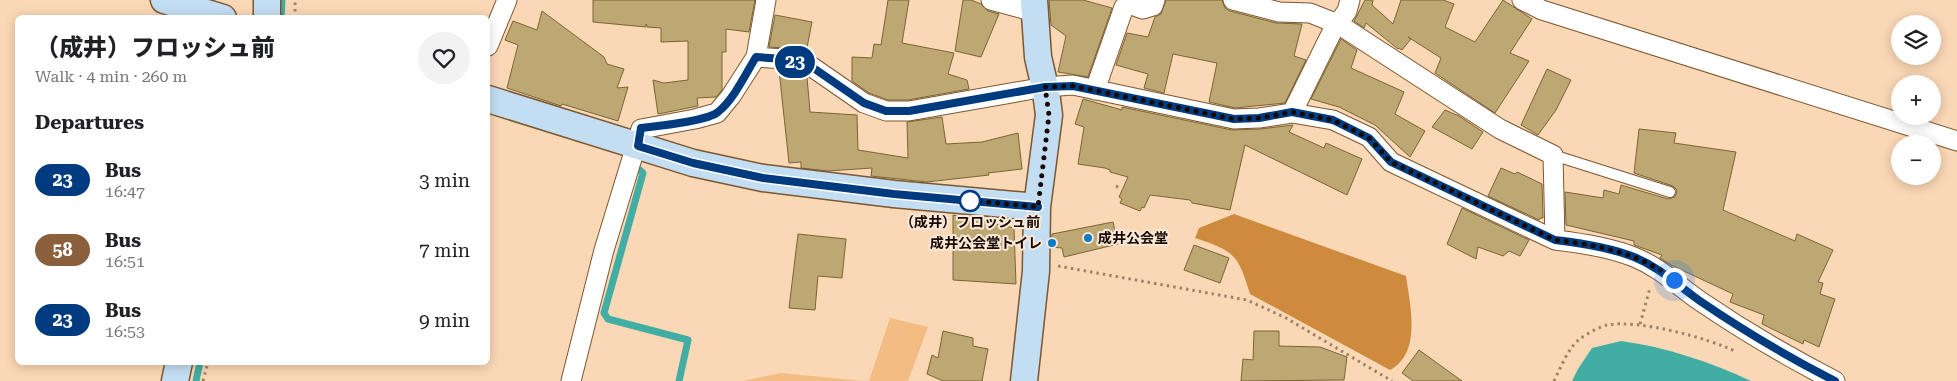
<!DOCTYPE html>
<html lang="en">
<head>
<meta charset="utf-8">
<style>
  :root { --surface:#fff; --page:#f2f2f2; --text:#202124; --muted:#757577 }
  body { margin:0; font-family:"Roboto Serif","Noto Sans JP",serif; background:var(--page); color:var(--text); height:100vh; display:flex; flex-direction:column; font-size:19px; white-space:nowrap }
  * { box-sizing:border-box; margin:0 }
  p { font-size:16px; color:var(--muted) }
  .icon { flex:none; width:28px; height:28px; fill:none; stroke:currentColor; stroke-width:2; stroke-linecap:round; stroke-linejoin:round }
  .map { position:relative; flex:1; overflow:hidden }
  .details { position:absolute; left:15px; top:15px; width:475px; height:350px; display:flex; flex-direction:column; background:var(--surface); border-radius:8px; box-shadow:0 2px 12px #0003 }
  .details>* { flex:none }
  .badge { padding:0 10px; border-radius:16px; font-size:18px; line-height:32px }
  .controls { position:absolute; left:1891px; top:15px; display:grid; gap:10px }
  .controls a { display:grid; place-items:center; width:50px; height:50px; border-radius:50%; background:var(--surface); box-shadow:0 2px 12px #0003; font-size:25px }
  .you { position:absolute; width:25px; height:25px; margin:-12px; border:4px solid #fff; border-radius:50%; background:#1a73e8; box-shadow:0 0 0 8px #1a73e833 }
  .map>.badge { position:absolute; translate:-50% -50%; box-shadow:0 0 0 2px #fff }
  h2 { padding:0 20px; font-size:19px; line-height:45px }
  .round { display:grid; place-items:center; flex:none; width:52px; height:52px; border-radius:26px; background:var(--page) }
  .overview { display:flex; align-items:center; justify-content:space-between; height:85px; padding:0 20px }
  h1 { font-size:24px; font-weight:800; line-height:38px }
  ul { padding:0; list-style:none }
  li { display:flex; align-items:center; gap:15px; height:70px; padding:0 20px }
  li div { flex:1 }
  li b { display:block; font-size:19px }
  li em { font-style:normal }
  li .badge { min-width:55px; font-weight:700; text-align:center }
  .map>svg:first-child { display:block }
  .green { fill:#f3bc83 }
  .forest { fill:#ce8b3e }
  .water { fill:#41ada3 }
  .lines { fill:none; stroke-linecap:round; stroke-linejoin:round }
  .stream { stroke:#41ada3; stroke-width:7 }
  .building { fill:#bda773; stroke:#7b6533 }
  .lane-casing { stroke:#7c572f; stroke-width:12 }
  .street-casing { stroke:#7c572f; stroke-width:21 }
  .secondary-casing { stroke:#7c572f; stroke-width:29 }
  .path { stroke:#9e836b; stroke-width:3; stroke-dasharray:2.5 4; stroke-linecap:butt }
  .lane { stroke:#fff; stroke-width:10 }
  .street { stroke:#fff; stroke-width:19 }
  .secondary { stroke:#c3ddf2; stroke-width:26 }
  .line-casing { stroke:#fff; stroke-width:11 }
  .line { stroke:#003b80; stroke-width:8 }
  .walk { stroke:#170900; stroke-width:5; stroke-dasharray:0 9 }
  .stop-dot { fill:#fff; stroke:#003b80; stroke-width:2.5 }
  .poi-dot { fill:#0c7ac4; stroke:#f9e8d7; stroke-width:2 }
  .labels { text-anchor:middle; stroke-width:4; stroke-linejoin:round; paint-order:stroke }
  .stop-label { font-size:14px; font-weight:bold; fill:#170900; stroke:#f9e8d7 }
  .poi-label { font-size:14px; font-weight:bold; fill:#170900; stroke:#f9e8d7; text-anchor:start }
</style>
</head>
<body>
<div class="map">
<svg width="1957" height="381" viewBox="0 0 1957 381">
  <rect width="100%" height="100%" fill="#fad7b5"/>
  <path class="green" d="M890,318L928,327L908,381H869Z
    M781,373L863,381H743Z"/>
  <path class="forest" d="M1234,214L1406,276C1410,305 1422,353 1390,370L1250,294C1238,254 1234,251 1195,238L1199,228Z"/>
  <path class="water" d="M1621,341C1666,347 1710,362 1751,381H1572L1578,369L1592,348Z"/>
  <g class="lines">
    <path class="stream" d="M281,18L282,0
      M632,163L643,173L604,313L608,319L688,340L679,381
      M196,381L200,362"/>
  </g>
  <path class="building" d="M593,0H755L749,32L726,29V52H722V90L716,97L697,98L698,106L658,114L653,80L664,83L688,80V41L661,42V28L647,27L646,24V27L593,22Z
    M888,0H909L902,43L954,53L948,74L967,80L969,89L908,100H888L869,93L852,81V57L872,58L874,44L881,45Z
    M963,0H971L981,4L988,11L999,14L981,57L955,51Z
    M1049,0H1083L1112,8L1088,77L1058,72L1066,36L1051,25Z
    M1166,0H1222L1225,8L1230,11L1276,23L1302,24L1294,56L1306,60L1285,103L1235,108L1209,102L1217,63L1173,54L1164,93L1144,88L1148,74L1116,65L1127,33L1148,37L1155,17L1161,14Z
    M1365,0H1373L1372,5L1393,24L1401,0H1443L1454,4L1445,27L1475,42L1503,0L1532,19L1510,53L1529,61L1495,113L1435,73L1441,58L1408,37L1411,39L1402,50L1399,48L1398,49L1366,23L1364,28L1354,21Z
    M542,11L604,57L607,64L624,69L617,88L628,87L618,121L562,104L561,106L507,88L518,45L505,40L513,21L537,30Z
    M775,15L812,22L806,53L787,48L769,47Z
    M1341,39L1357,50L1351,68L1404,92L1395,114L1425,131L1410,157L1375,125L1339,107L1311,99Z
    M1547,69L1571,80L1556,110L1538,135L1521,125Z
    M779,70L807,77L810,112L857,115L858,150L908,158L907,122L942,117L946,144L982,142L1018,133L1022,169L988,173L989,175L927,182L871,176L872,168L828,171L801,168V162L789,163Z
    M1083,99L1122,110V107L1232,130L1260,129L1293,125L1289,132L1324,148L1326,143L1362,159L1347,195L1245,145L1230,210L1192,203L1190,200L1150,195L1144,208L1142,207L1140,211L1120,203L1122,199L1119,197L1128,177L1110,172V170L1105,168L1078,164L1084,127L1075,124Z
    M1445,110L1459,116L1483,132L1472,149L1432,127Z
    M1639,129L1676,133L1674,143L1736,152L1723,210L1795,241L1797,234L1833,250L1818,282L1823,283L1820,294L1835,299L1819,347L1804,340L1803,344L1762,324L1764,315L1730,302L1733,294L1671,265L1660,258L1662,255L1634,245V241L1566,225L1565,192L1603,198L1604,190L1619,194L1621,185L1668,199L1675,197L1677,190L1673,186L1634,173Z
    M1501,168L1515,174L1517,172L1542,184L1543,218H1540L1539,220L1488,196Z
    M1462,208L1529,240L1520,256L1509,251L1503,256L1478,247L1476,259L1447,244Z
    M953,215L1014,228L1016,284L953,280Z
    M1113,222L1118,244L1064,257L1062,248L1051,247L1052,234Z
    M798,234L846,239L842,278L818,276L815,310L789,308Z
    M1194,245L1229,258L1220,283L1184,270Z
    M943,331L973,338V346L988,349L982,381H943L927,374L932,355L938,358Z
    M1254,331H1279V346L1320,347L1347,357L1344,380L1241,381L1243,359L1253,360Z
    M1419,350L1462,381H1413L1402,373Z"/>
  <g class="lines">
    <defs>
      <path id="lane" d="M1553,155L1670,192"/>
      <path id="street" d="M991,0L1035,12
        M1233,0L1279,12L1310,13L1338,24L1500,129L1553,155L1555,240
        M1522,0L1542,10L1957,141
        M488,46L507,0
        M756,57L784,59L812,67L864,103L886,111H909L1045,87L1073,85L1234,119L1259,118L1292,113L1333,120L1369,137L1391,162L1555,240C1581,243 1609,247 1634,257C1661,268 1677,285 1700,301C1744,331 1788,357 1835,381
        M1095,90L1124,7L1129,4L1143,9L1153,6L1155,0
        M1292,113L1333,30L1347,11L1350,0
        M571,381L604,250L641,129L695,119L717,113L731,96L756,57L766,0"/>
      <path id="secondary" d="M164,0L223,18
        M267,18V0
        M488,99L693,163L763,178L894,194L1037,207
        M175,381L179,362
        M1024,381L1036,271L1037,207L1049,115L1046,92L1038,57L1034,0"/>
    </defs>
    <use href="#lane" class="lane-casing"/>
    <use href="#street" class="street-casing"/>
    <use href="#secondary" class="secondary-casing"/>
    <path class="path" d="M295,18V0
      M1116,186L1121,189
      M1058,266L1247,300L1286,318L1392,381
      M1640,324L1650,288
      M203,381L208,362
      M1554,381C1560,369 1569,346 1580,339C1586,334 1599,327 1607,325C1638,319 1708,338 1737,352"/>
    <use href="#lane" class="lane"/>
    <use href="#street" class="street"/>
    <use href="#secondary" class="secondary"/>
  </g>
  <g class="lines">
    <defs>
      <path id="line" d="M1038,207L894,194L763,178L693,163L638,146L641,128C657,126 708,121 718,112C734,99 745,75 756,57L784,59L812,67L864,103L886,111H909L1045,87L1073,86L1234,119L1259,118L1292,112L1333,120L1369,138L1391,162L1555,240C1581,243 1609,247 1634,257C1661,268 1677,285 1700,301C1744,331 1788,357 1835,381"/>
    </defs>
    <use href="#line" class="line-casing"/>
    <use href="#line" class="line"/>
    <path class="walk" d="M970,201L966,200L1038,207L1049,115L1045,87L1073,86L1234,119L1259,118L1292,112L1333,120L1369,138L1391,162L1555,240C1597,245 1641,253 1674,280"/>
  </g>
  <circle class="stop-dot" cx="970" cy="201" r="10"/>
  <g class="poi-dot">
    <circle cx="1088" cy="238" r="5"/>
    <circle cx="1052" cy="243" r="5"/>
  </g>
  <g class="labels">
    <g class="stop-label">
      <text x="970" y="227">（成井）フロッシュ前</text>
    </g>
    <g class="poi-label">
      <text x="1098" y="243">成井公会堂</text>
      <text x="1042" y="248" text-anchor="end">成井公会堂トイレ</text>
    </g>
  </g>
</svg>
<div class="controls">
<a><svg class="icon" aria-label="layers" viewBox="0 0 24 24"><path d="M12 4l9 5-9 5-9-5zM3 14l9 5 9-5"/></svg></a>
<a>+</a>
<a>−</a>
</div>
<div class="you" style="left:1674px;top:280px"></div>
<b class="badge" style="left:795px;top:62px;background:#003b80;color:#fff">23</b>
<section class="details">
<div class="overview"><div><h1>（成井）フロッシュ前</h1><p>Walk · 4 min · 260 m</p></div><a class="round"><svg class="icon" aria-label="heart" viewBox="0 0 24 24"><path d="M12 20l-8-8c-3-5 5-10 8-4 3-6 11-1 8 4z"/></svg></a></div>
<h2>Departures</h2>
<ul>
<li><span class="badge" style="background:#003b80;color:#fff">23</span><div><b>Bus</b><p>16:47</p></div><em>3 min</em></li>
<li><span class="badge" style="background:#8b5e3c;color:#fff">58</span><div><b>Bus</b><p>16:51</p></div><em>7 min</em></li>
<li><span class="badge" style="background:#003b80;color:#fff">23</span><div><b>Bus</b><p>16:53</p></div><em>9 min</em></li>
</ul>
</section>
</div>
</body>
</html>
